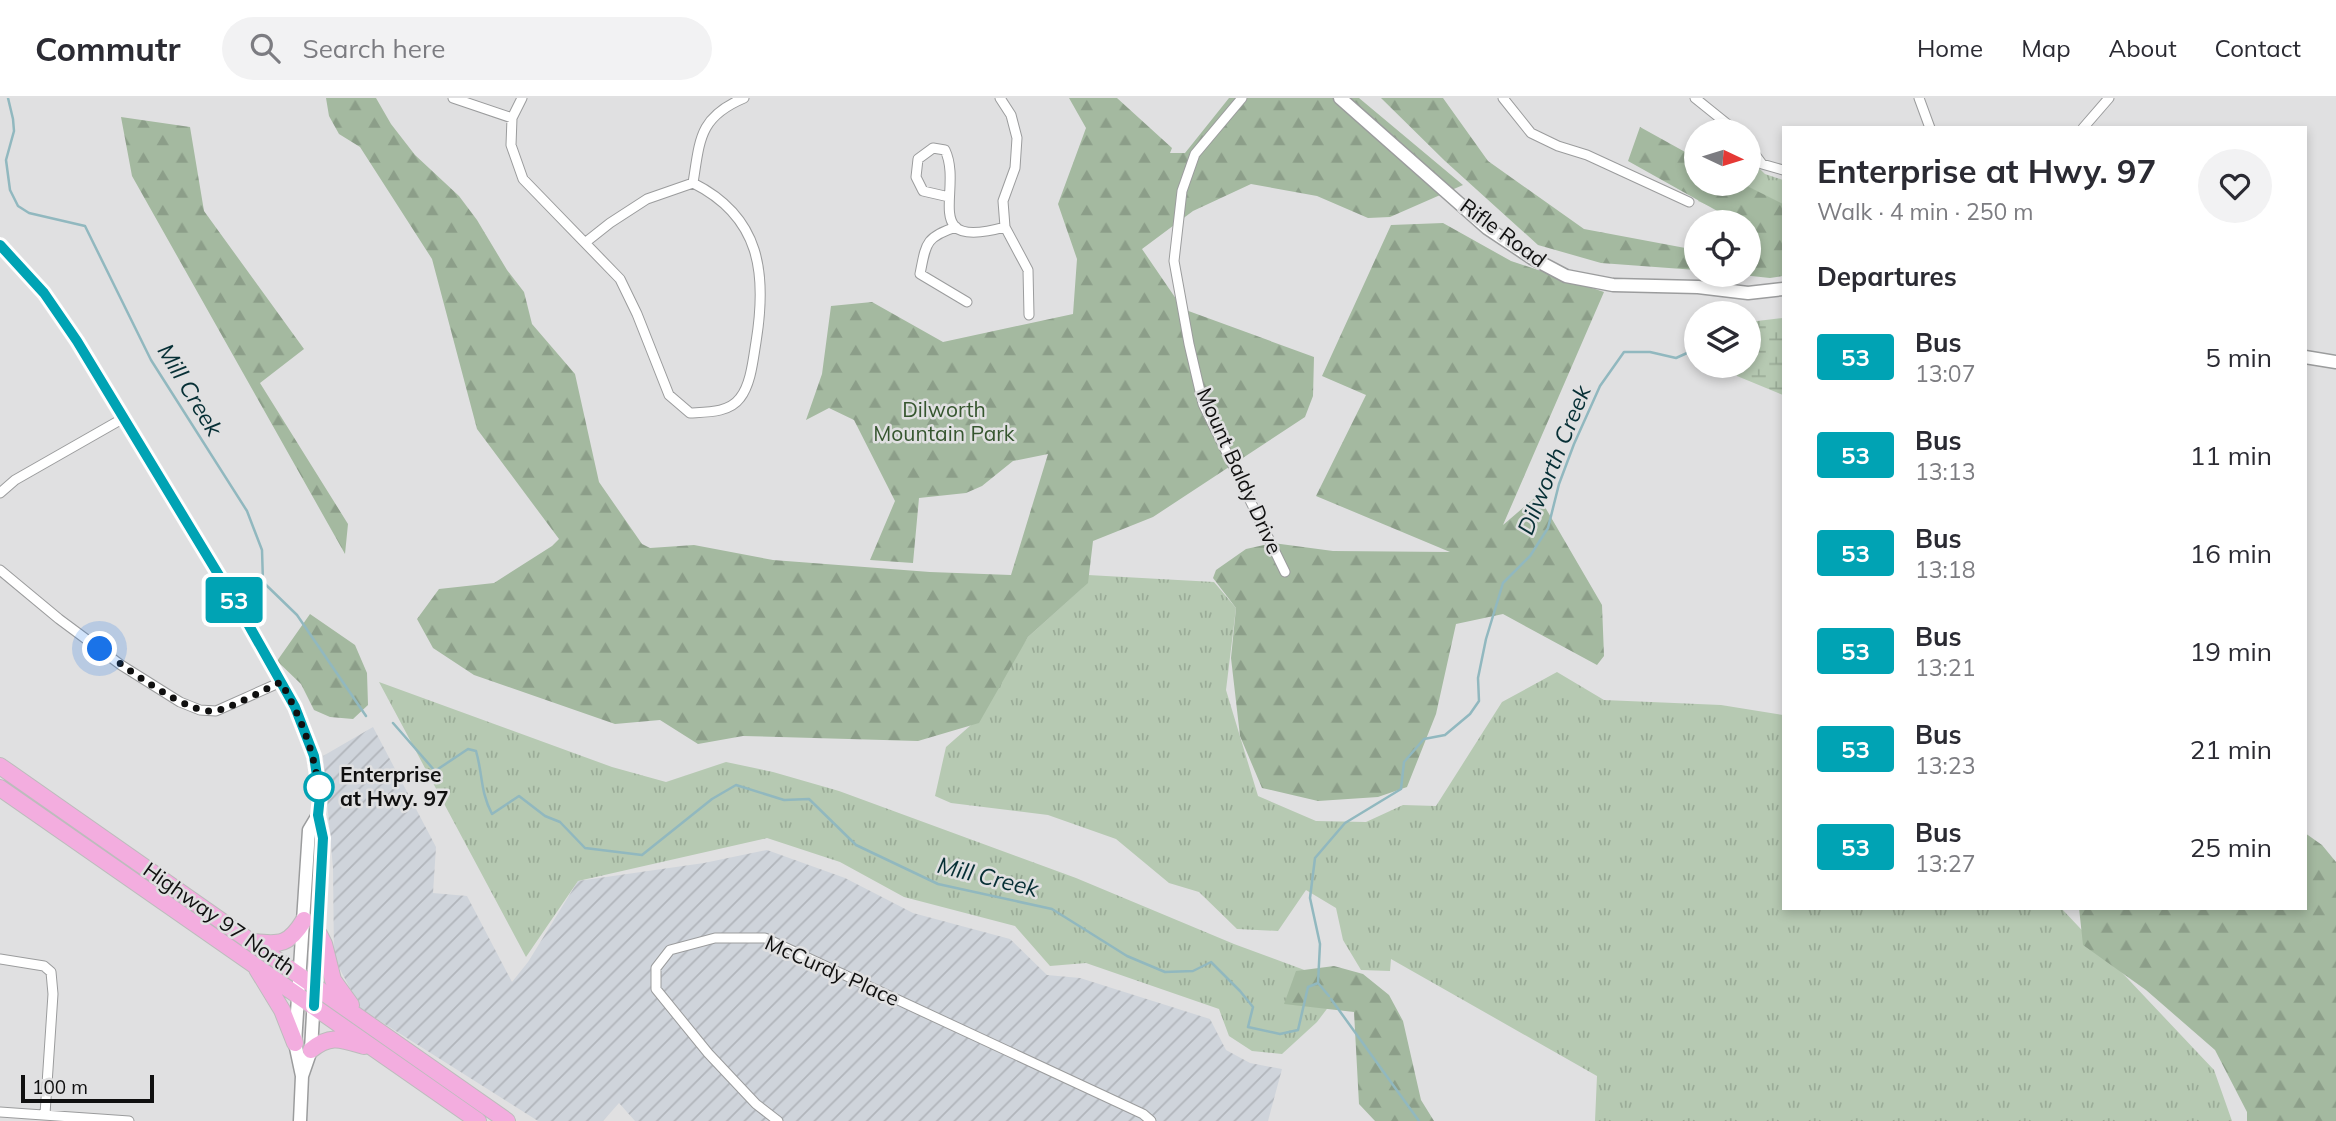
<!DOCTYPE html>
<html lang="en">
<head>
<meta charset="utf-8">
<style>
  :root { --surface:#fff; --page:#f2f2f3; --text:#2b2b33; --muted:#7c7c81; --line:#e1e1e2 }
  body { margin:0; font-family:Mulish,sans-serif; background:var(--page); color:var(--text); height:100vh; display:flex; flex-direction:column; font-size:26px; white-space:nowrap }
  * { box-sizing:border-box; margin:0 }
  p { font-size:23px; color:var(--muted) }
  .icon { flex:none; width:38px; height:38px; fill:none; stroke:currentColor; stroke-width:2; stroke-linecap:round; stroke-linejoin:round }
  .map { position:relative; flex:1; overflow:hidden }
  .drawer { position:absolute; left:1782px; top:28px; width:525px; height:784px; display:flex; flex-direction:column; background:var(--surface); border-radius:0px; box-shadow:0 4px 10px #0003 }
  .drawer>* { flex:none }
  .badge { padding:0 14px; border-radius:5px; font-size:24px; line-height:46px }
  .needle { width:46px; rotate:94deg }
  .controls { position:absolute; left:1684px; top:21px; display:grid; gap:14px }
  .controls a { display:grid; place-items:center; width:77px; height:77px; border-radius:50%; background:var(--surface); box-shadow:0 4px 10px #0003; font-size:35px }
  .scale { position:absolute; left:21px; bottom:18px; width:133px; box-sizing:border-box; padding-left:7px; border:4px solid #101010; border-top:0; font-size:19px; line-height:24px; white-space:nowrap; color:#101010; -webkit-text-stroke:5px #e0e0e1; paint-order:stroke }
  .you { position:absolute; width:35px; height:35px; margin:-18px; border:5px solid #fff; border-radius:50%; background:#1a73e8; box-shadow:0 0 0 10px #1a73e833 }
  .map>.badge { position:absolute; translate:-50% -50%; box-shadow:0 0 0 4px #fff }
  h2 { padding:0 35px; font-size:26px; line-height:63px }
  .round { display:grid; place-items:center; flex:none; width:74px; height:74px; border-radius:37px; background:var(--page) }
  .headline { display:flex; align-items:center; justify-content:space-between; height:119px; padding:0 35px }
  h1 { font-size:33px; font-weight:700; line-height:52px }
  ul { padding:0; list-style:none }
  li { display:flex; align-items:center; gap:21px; height:98px; padding:0 35px }
  li div { flex:1 }
  li b { display:block; font-size:26px }
  li em { font-style:normal }
  li .badge { min-width:77px; font-weight:700; text-align:center }
  header { display:flex; align-items:center; gap:42px; box-sizing:border-box; height:98px; padding:0 35px; background:var(--surface); border-bottom:2px solid var(--line) }
  header strong { font-size:33px }
  nav { display:flex; gap:38px; margin-inline-start:auto; font-size:24px }
  .search { width:490px; height:63px; background:var(--page); display:flex; align-items:center; gap:18px; box-sizing:border-box; padding:0 24px; border-radius:38px; color:var(--muted); font-size:26px }
  .map>svg:first-child { display:block }
  .industrial { fill:url(#industrial-furrows) }
  .grass { fill:url(#grass-tufts) }
  .forest { fill:url(#forest-firs) }
  .wetland { fill:url(#wetland-marsh) }
  .lines { fill:none; stroke-linecap:round; stroke-linejoin:round }
  .stream { stroke:#91b8bf; stroke-width:2.5 }
  .street-casing { stroke:#9b9c9d; stroke-width:11 }
  .secondary-casing { stroke:#9b9c9d; stroke-width:15 }
  .highway-casing { stroke:#bcbcbc; stroke-width:18 }
  .street { stroke:#fff; stroke-width:9 }
  .secondary { stroke:#fff; stroke-width:12 }
  .highway { stroke:#f3addf; stroke-width:16 }
  .line-casing { stroke:#fff; stroke-width:16 }
  .line { stroke:#00a3b4; stroke-width:10 }
  .walk { stroke:#101010; stroke-width:7; stroke-dasharray:0 12.6 }
  .stop-dot { fill:#fff; stroke:#00a3b4; stroke-width:3.5 }
  .labels { text-anchor:middle; stroke-width:5; stroke-linejoin:round; paint-order:stroke }
  .street-label { font-size:21px; fill:#101010; stroke:#e0e0e1 }
  .park-label { font-size:21px; fill:#36562f; stroke:#e0e0e1 }
  .stop-label { font-size:21px; font-weight:bold; fill:#101010; stroke:#e0e0e1; text-anchor:start }
  .water-label { font-size:23px; font-style:italic; fill:#062f35; stroke:#e0e0e1 }
</style>
</head>
<body>
<header>
<strong>Commutr</strong>
<div class="search"><svg class="icon" aria-label="search" viewBox="0 0 24 24"><circle cx="10" cy="10" r="6"/><path d="M15 15l6 6"/></svg>Search here</div>
<nav><a>Home</a><a>Map</a><a>About</a><a>Contact</a></nav>
</header>
<div class="map">
<svg width="2336" height="1023" viewBox="0 0 2336 1023">
  <defs>
    <pattern id="industrial-furrows" width="10" height="10" patternUnits="userSpaceOnUse" patternTransform="scale(1.75)"><rect width="10" height="10" fill="#cfd4db"/><path d="M-1 1l2-2M0 10L10 0M9 11l2-2" fill="none" stroke="#b1b5bb"/></pattern>
    <pattern id="grass-tufts" width="24" height="20" patternUnits="userSpaceOnUse" patternTransform="scale(1.75)"><rect width="24" height="20" fill="#b6c9b2"/><path d="M3 7l-1-3M5 7V3M7 7l1-3M15 17l-1-3M17 17v-4M19 17l1-3" fill="none" stroke="#9bac98"/></pattern>
    <pattern id="forest-firs" width="22" height="20" patternUnits="userSpaceOnUse" patternTransform="scale(1.75)"><rect width="22" height="20" fill="#a4b9a0"/><path d="M5 1l3.5 6h-7zM16 11l3.5 6h-7z" fill="#8c9e89"/></pattern>
    <pattern id="wetland-marsh" width="20" height="14" patternUnits="userSpaceOnUse" patternTransform="scale(1.75)"><rect width="20" height="14" fill="#b6c9b2"/><path d="M1 5h8M5 5V1M11 12h8M15 12V8" fill="none" stroke="#9bac98"/></pattern>
  </defs>
  <rect width="100%" height="100%" fill="#e0e0e1"/>
  <path class="industrial" d="M373,629L436,749L433,795L467,798L512,884L528,864L578,783L704,765L767,752L845,780L913,815L1010,841L1047,877L1080,880L1210,921L1226,952L1250,965L1282,971L1268,1023H635L619,1005L603,1023H538L361,911L334,860L333,770L323,658Z"/>
  <path class="grass" d="M1748,60L1765,76L1783,82V164L1760,130L1698,103L1708,86H1748Z
    M1088,477L1214,484L1236,510L1226,592L1258,698L1316,723L1366,724L1403,707L1436,708L1502,604L1557,574L1604,602L1721,607L1783,617V810H2061L2214,972L2232,1023H1595L1597,978L1391,861L1390,873L1361,872L1343,842L1336,810L1306,792L1278,833L1237,831L1199,794L1169,785L1116,741L1048,717L951,705L935,698L946,649L971,627L1028,539L1082,490Z
    M379,584L612,669L666,684L726,664L773,674L839,693L1076,780L1234,846L1345,887L1317,924L1282,956L1252,953L1229,938L1219,911L1086,865L1050,868L1015,828L904,799L840,764L767,740L578,783L526,859Z"/>
  <path class="forest" d="M326,0H376L391,26L415,57L459,98L477,122L507,172L524,194L532,226L575,276L599,384L642,446L650,450L694,447L773,462L930,474L1011,477L1048,356L1013,363L982,388L966,395L919,400L913,465L870,462L895,403L854,322L829,310L806,322L822,276L831,208L872,204L943,244L1073,216L1077,161L1058,106L1086,30L1069,0H1117L1172,50L1170,55H1185L1229,0H1359L1463,87L1390,119L1368,120L1317,98L1251,86L1193,113L1142,151L1183,211L1314,259L1313,298L1305,319L1153,419L1093,443L1088,485L1028,539L979,625L918,643L743,638L698,646L660,622L615,626L474,577L433,550L417,521L439,491L494,485L552,448L559,441L477,331L432,161L360,49L339,36L329,18Z
    M1381,0H1443L1488,63L1584,131L1696,152V172L1601,165L1538,147L1445,63Z
    M121,19L190,29L204,113L304,251L260,285L348,426L345,456L132,78Z
    M1640,29L1696,60V86H1743L1783,106V178L1770,180L1742,177H1748V124H1727L1728,119L1628,63Z
    M1443,125L1511,163L1604,194L1503,427L1538,397L1602,507L1604,558L1597,567L1503,516L1456,526L1436,616L1407,689L1378,699L1318,703L1262,690L1240,638L1231,560L1236,510L1213,480L1216,472L1246,451L1273,445L1333,453L1450,454L1316,398L1366,297L1322,278L1391,127Z
    M310,516L355,547L367,575L368,607L353,621L330,619L314,612L301,586L277,563Z
    M2305,735L2322,747L2336,764V1023H2247V1014L2215,952L2146,892L2083,847L2079,810H2305Z
    M1334,868L1363,876L1389,897L1403,923L1421,1002L1434,1023H1375L1359,1006L1354,914L1284,906L1296,873Z"/>
  <path class="wetland" d="M1783,220V297L1737,278L1732,268H1748L1749,224Z"/>
  <g class="lines">
    <path class="stream" d="M8,0L13,21L14,33L6,62L10,92L18,108L29,115L85,128L151,262L247,413L262,452L263,484L297,517L366,618
      M393,625L435,673L468,651L476,653C483,677 480,693 492,716L519,698L545,718L560,724L585,750L642,757L712,701L736,687L784,702L809,701L856,747L938,786L1052,811L1127,858L1165,874L1193,873L1211,864L1240,893L1253,909L1248,929L1280,936L1298,932L1308,889L1318,885L1329,898
      M1318,885L1320,846L1310,800L1315,760L1345,725L1401,691L1404,664L1424,641L1445,637L1470,616L1479,603L1478,580L1486,541L1503,485L1530,458L1548,430L1559,386L1574,346L1600,288L1624,254H1650L1676,260L1696,251
      M1331,901L1419,1023"/>
    <defs>
      <path id="street" d="M453,0L512,20
        M522,0L512,20L511,47L523,81L620,181L637,216L669,297L690,315C706,314 729,315 740,300C751,286 753,262 756,244C767,176 761,119 693,85L647,101L610,125L586,144
        M1000,0L1011,17L1017,40L1015,70L1003,103L1005,129L1028,172L1029,217
        M1242,0L1195,56L1182,93L1174,163L1189,246L1203,306L1285,474
        M1503,0L1531,35L1558,48L1587,57L1689,104
        M1695,0L1736,33
        M1919,0L1930,30
        M2083,30L2109,0
        M1748,47L1762,66L1783,72
        M693,85C700,41 699,19 744,0
        M949,99L923,93L916,79L918,61L933,50L945,52C964,92 918,153 1005,129
        M956,129C925,139 926,146 920,176L967,204
        M0,395L15,382L122,321
        M0,472L59,521L121,567L180,604L200,612L216,613L281,584
        M0,861L44,868L51,874L53,896L45,1016
        M0,1014L129,1023
        M778,1023L756,1006L708,955L656,891V870L670,852L715,840H765L1143,1016L1151,1023"/>
      <path id="secondary" d="M1340,0L1487,130L1532,160L1566,178L1613,187L1698,189L1748,195L1783,191
        M0,147L44,195L77,243L243,517L295,609L314,658L320,698L318,717L323,740L311,952L302,978
        M2305,259L2336,264
        M300,1023L302,978L295,945L309,732L318,717"/>
      <path id="highway" d="M0,668L507,1023
        M0,690L478,1023
        M319,836L324,846L333,882L351,907
        M254,844C280,847 289,847 304,822
        M257,871L282,912L295,945
        M311,952C330,936 341,941 364,948"/>
    </defs>
    <use href="#street" class="street-casing"/>
    <use href="#secondary" class="secondary-casing"/>
    <use href="#highway" class="highway-casing"/>
    <use href="#street" class="street"/>
    <use href="#secondary" class="secondary"/>
    <use href="#highway" class="highway"/>
  </g>
  <g class="lines">
    <defs>
      <path id="line" d="M0,147L44,195L77,243L243,517L295,609L314,658L320,698L318,717L323,740L314,908"/>
    </defs>
    <use href="#line" class="line-casing"/>
    <use href="#line" class="line"/>
    <path class="walk" d="M100,551C124,568 187,617 215,613C232,610 263,592 281,584C303,624 314,653 320,698L319,689"/>
  </g>
  <circle class="stop-dot" cx="319" cy="689" r="14"/>
  <g class="labels">
    <g class="street-label">
      <text transform="translate(1503 135) rotate(36)" y="7">Rifle Road</text>
      <text transform="translate(1239 373) rotate(66)" y="7">Mount Baldy Drive</text>
      <text transform="translate(219 821) rotate(35)" y="7">Highway 97 North</text>
      <text transform="translate(832 873) rotate(24)" y="7">McCurdy Place</text>
    </g>
    <g class="park-label">
      <text x="944" y="319">Dilworth<tspan x="944" dy="24">Mountain Park</tspan></text>
    </g>
    <g class="stop-label">
      <text x="340" y="684">Enterprise<tspan x="340" dy="24">at Hwy. 97</tspan></text>
    </g>
    <g class="water-label">
      <text transform="translate(190 292) rotate(59)" y="8">Mill Creek</text>
      <text transform="translate(1554 362) rotate(-68)" y="8">Dilworth Creek</text>
      <text transform="translate(988 779) rotate(14)" y="8">Mill Creek</text>
    </g>
  </g>
</svg>
<div class="controls">
<a><svg class="needle" viewBox="-14 -14 28 28"><path d="M0-13l5 13h-10z" fill="#e53935"/><path d="M0 13l5-13h-10z" fill="#7c7c81"/></svg></a>
<a><svg class="icon" aria-label="locate" viewBox="0 0 24 24"><circle cx="12" cy="12" r="6"/><path d="M12 2v4M12 18v4M2 12h4M18 12h4"/></svg></a>
<a><svg class="icon" aria-label="layers" viewBox="0 0 24 24"><path d="M12 4l9 5-9 5-9-5zM3 14l9 5 9-5"/></svg></a>
</div>
<div class="scale">100 m</div>
<div class="you" style="left:100px;top:551px"></div>
<b class="badge" style="left:234px;top:502px;background:#00a3b4;color:#fff">53</b>
<section class="drawer">
<div class="headline"><div><h1>Enterprise at Hwy. 97</h1><p>Walk · 4 min · 250 m</p></div><a class="round"><svg class="icon" aria-label="heart" viewBox="0 0 24 24"><path d="M12 20l-8-8c-3-5 5-10 8-4 3-6 11-1 8 4z"/></svg></a></div>
<h2>Departures</h2>
<ul>
<li><span class="badge" style="background:#00a3b4;color:#fff">53</span><div><b>Bus</b><p>13:07</p></div><em>5 min</em></li>
<li><span class="badge" style="background:#00a3b4;color:#fff">53</span><div><b>Bus</b><p>13:13</p></div><em>11 min</em></li>
<li><span class="badge" style="background:#00a3b4;color:#fff">53</span><div><b>Bus</b><p>13:18</p></div><em>16 min</em></li>
<li><span class="badge" style="background:#00a3b4;color:#fff">53</span><div><b>Bus</b><p>13:21</p></div><em>19 min</em></li>
<li><span class="badge" style="background:#00a3b4;color:#fff">53</span><div><b>Bus</b><p>13:23</p></div><em>21 min</em></li>
<li><span class="badge" style="background:#00a3b4;color:#fff">53</span><div><b>Bus</b><p>13:27</p></div><em>25 min</em></li>
</ul>
</section>
</div>
</body>
</html>
